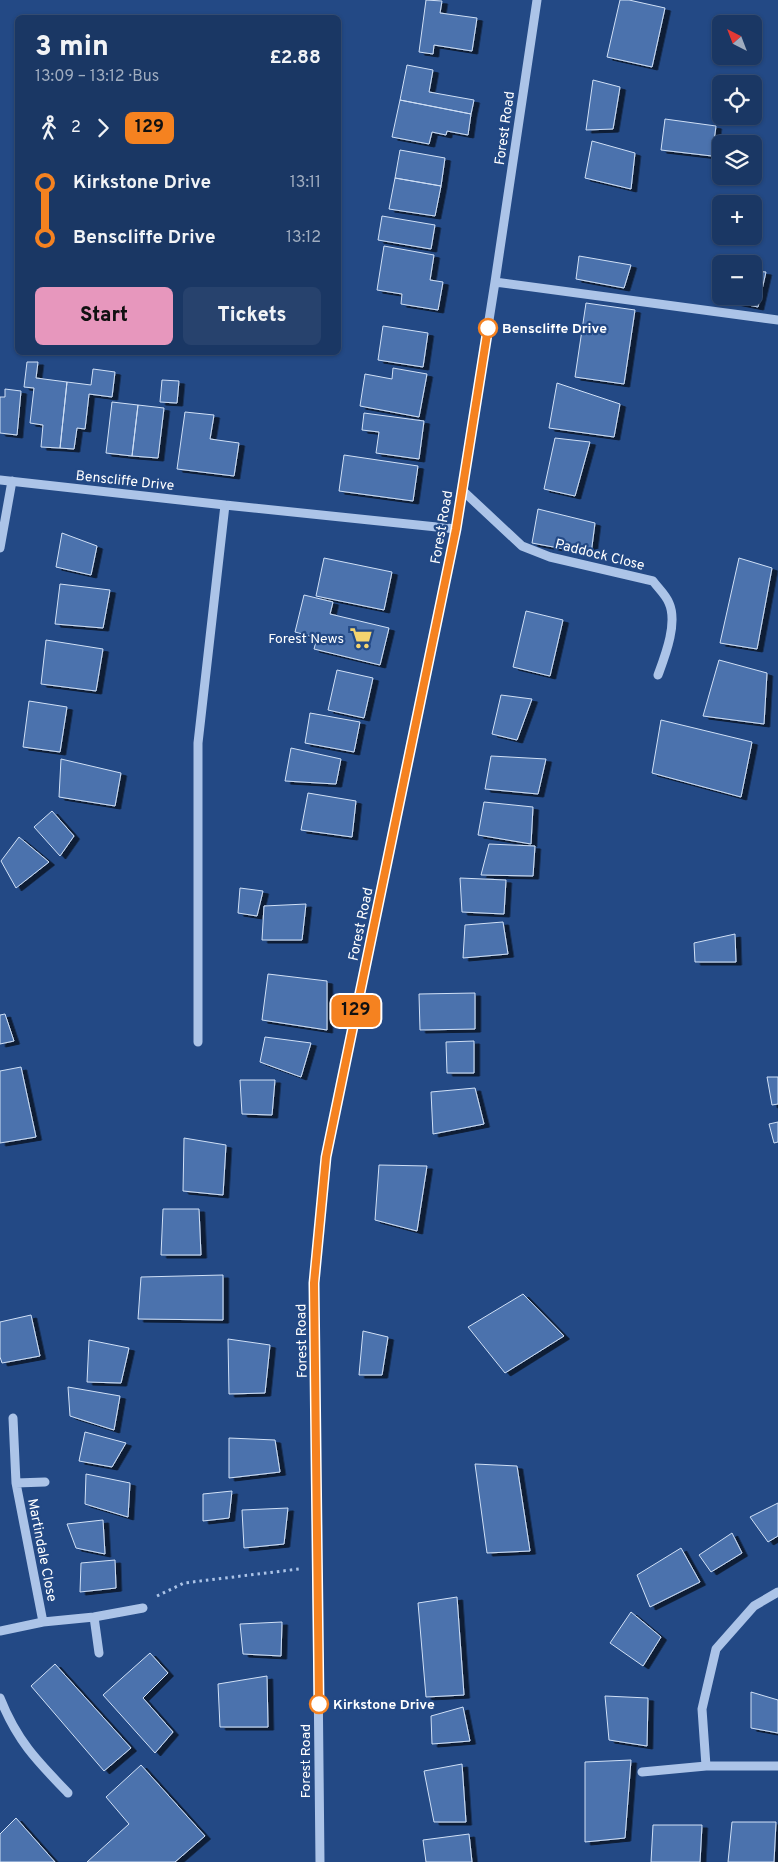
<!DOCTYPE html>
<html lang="en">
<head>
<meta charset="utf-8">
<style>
  :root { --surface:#1a3764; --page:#27426d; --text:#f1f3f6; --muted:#9facbf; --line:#385178; --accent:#e797bd }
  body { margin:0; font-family:Overpass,sans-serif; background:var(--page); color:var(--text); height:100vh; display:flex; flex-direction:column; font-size:19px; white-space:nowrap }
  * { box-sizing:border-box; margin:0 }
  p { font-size:16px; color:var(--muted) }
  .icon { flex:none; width:28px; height:28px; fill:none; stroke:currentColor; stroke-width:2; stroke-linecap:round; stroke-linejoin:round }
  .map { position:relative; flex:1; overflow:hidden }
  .drawer { position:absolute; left:15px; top:15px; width:326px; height:340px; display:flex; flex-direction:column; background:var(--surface); border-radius:8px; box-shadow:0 1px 4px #0004,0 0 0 1px var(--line) }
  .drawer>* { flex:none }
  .badge { padding:0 10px; border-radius:8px; font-size:18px; line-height:32px }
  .needle { width:32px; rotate:318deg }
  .controls { position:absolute; left:712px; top:15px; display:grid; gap:10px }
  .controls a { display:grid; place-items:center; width:50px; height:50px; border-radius:8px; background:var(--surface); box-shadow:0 1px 4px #0004,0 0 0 1px var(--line); font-size:25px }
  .map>.badge { position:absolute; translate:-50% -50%; box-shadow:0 0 0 2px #fff }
  .legs { display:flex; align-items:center; gap:8px; height:55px; padding:0 20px; font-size:16px }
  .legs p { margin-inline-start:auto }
  .headline { display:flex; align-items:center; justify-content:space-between; height:85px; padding:0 20px }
  h1 { font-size:28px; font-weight:800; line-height:38px }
  .button { display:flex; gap:10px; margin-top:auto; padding:10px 20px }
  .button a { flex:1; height:58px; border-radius:8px; background:var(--accent); color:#111; font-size:20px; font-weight:800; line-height:58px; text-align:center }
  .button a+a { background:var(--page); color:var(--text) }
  ul { padding:0 20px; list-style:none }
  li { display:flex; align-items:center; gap:18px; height:55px; font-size:19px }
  li i { display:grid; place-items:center; width:8px; height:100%; margin:0 6px; background:currentColor }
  li i::after { content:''; width:12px; height:12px; margin:-6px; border:4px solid; border-radius:50%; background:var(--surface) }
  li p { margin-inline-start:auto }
  li:first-child i { background:linear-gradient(#0000 50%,currentColor 0) }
  li:last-child i { background:linear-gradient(currentColor 50%,#0000 0) }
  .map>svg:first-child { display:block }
  .building { fill:#4b72ad; stroke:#d0e0f6; filter:url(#shadow) }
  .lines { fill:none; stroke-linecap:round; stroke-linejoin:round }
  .path { stroke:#acc4e8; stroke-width:3; stroke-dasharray:2.5 4; stroke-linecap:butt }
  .minor { stroke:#acc4e8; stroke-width:9 }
  .line-1-casing { stroke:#fff; stroke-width:11 }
  .line-1 { stroke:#f58220; stroke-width:8 }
  .stop-1-dot { fill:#fff; stroke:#f58220; stroke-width:2.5 }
  .labels { text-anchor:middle; stroke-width:4.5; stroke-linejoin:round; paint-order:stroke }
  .street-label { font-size:14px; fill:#fff; stroke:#234985 }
  .stop-label { font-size:14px; font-weight:bold; fill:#fff; stroke:#234985; text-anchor:start }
  .poi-label { font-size:14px; fill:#fff; stroke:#234985; text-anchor:end }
</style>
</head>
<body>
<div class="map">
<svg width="778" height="1862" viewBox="0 0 778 1862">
  <defs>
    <filter id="shadow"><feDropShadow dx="5.5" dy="3" stdDeviation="0" flood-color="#0009"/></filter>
  </defs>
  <rect width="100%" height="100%" fill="#234985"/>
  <path class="building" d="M426,0L442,1L440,13L477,18L472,51L434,45L433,54L419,52Z
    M620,0H629L665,8L652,67L607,57Z
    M407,65L433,70L429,92L474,100L471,114L400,100Z
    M593,80L620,87L613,129L586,130Z
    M400,100L471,114L468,135L447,131L446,135L432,132L429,144L392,137Z
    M665,119L716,126L712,156L661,150Z
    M592,141L635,153L631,189L585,178Z
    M400,150L445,158L441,186L395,178Z
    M395,178L441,186L435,216L389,209Z
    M382,216L435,225L431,249L378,240Z
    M384,246L434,255L430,280L443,282L438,310L401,304L402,294L377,290Z
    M579,256L631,265L624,288L576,279Z
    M754,271L766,272L758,307L718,299L721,273V296H754Z
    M586,303L635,310L624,384L575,377Z
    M383,326L428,333L423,367L378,360Z
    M27,362H38L36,378L67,382L60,448L41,447L43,425L30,423L34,388L24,387Z
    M393,368L427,374L419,417L360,406L365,374L392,379Z
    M93,369L115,372L112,397L89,394L85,429L77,428L74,449L60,448L67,382L91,385Z
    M162,380L179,381L177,403L160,402Z
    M557,383L620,404L614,437L549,428Z
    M5,389L21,391L17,435L0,433V397H5Z
    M112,402L138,405L132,456L106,453Z
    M138,405L164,408L158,458L132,456Z
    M185,412L214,415L210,439L239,443L234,476L177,469Z
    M364,413L424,421L419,459L376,453L379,432L362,430Z
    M555,438L590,442L575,496L544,489Z
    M344,455L418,466L413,501L339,491Z
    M538,509L595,523L591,554L532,543Z
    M62,533L97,546L91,575L56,567Z
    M324,558L392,572L384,610L316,596Z
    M739,558L772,568L757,649L720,643Z
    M60,584L110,590L103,628L55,624Z
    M304,595L333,602L330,614L389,628L380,665L314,649L317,638L295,632Z
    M526,611L563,620L550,676L513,667Z
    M46,640L103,649L96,691L41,684Z
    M719,660L767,673L764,724L703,716Z
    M337,670L373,678L364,718L328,710Z
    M501,695L532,699L517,740L492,734Z
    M29,701L67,707L60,752L23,747Z
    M310,713L360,722L354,752L305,743Z
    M661,720L752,742L741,797L652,773Z
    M291,748L341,759L336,784L285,781Z
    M491,756L546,759L538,794L485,789Z
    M61,759L121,773L115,806L59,797Z
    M308,793L356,801L352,837L301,830Z
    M484,802L533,807L531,844L478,835Z
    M52,811L74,836L60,856L34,827Z
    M19,837L49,862L16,888L1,861Z
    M489,844L535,846L533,876L481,875Z
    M460,878L506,880L504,914L462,912Z
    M240,888L263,891L257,916L238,913Z
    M306,904L302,940H262L264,906Z
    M503,922L508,954L463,958L465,925Z
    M735,934L736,962H695L694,943Z
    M268,974L327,981V1030L262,1020Z
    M475,993V1029L420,1030L419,994Z
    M5,1014L14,1041L0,1044V1015Z
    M265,1037L311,1043L301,1077L260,1062Z
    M474,1041V1073H447L446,1042Z
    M21,1067L36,1137L0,1143V1071Z
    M767,1077H778V1104L772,1105Z
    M240,1080H275L272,1115L242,1114Z
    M475,1088L484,1124L433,1134L431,1092Z
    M778,1122V1142L774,1143L769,1124Z
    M184,1138L226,1145L223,1195L183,1191Z
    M379,1165L427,1166L417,1231L375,1220Z
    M163,1209H199L201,1255H161Z
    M223,1275V1320L138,1319L141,1277Z
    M523,1294L564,1336L505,1373L468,1327Z
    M31,1315L40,1356L2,1363L0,1357V1322Z
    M363,1331L388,1337L382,1375H359Z
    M228,1339L270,1345L265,1393L229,1394Z
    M89,1340L129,1348L121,1383L87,1382Z
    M68,1387L120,1396L114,1430L70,1416Z
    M85,1432L126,1443L112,1467L79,1461Z
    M229,1438L275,1440L280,1472L229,1478Z
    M475,1464L517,1466L530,1551L487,1553Z
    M86,1474L130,1483L128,1517L85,1504Z
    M232,1491L229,1518L203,1521V1494Z
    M778,1503V1536L768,1542L750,1517Z
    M288,1508L284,1544L244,1548L242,1510Z
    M103,1520L105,1554L76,1548L67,1524Z
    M732,1533L742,1553L711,1572L699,1555Z
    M681,1548L700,1582L650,1607L637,1575Z
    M115,1560L116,1588L80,1592L81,1563Z
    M457,1597L464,1695L426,1697L418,1603Z
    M631,1612L661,1637L643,1666L610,1643Z
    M282,1622L281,1656L243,1654L240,1624Z
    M150,1653L168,1673L143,1698L173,1732L155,1753L103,1695Z
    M55,1664L131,1748L104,1771L31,1686Z
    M267,1676L268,1727H220L218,1684Z
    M751,1692L778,1700V1733L751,1728Z
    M605,1696L648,1698L647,1746L609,1740Z
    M463,1707L470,1741L432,1744L431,1716Z
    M631,1760L625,1838L585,1842V1762Z
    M462,1764L466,1822H434L424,1771Z
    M141,1765L205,1836L175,1862H87L129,1824L106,1797Z
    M16,1818L55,1862H0V1834Z
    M732,1822H776L774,1862H728Z
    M653,1825H702L700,1862H651Z
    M469,1834L472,1862H426L423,1840Z"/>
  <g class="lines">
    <path class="path" d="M157,1596L184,1583L299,1569"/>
    <path class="minor" d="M495,282L778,320
      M0,480L225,505L456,529
      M462,490L522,546L550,557L653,581C658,588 666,595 669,603C678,623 665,656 658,675
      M0,548L12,481
      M198,1042V743L225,505
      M13,1418L16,1483L43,1622
      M16,1483L45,1482
      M94,1617L99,1653
      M0,1631L43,1622L94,1617L143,1608
      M0,1698C17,1741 37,1761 68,1793
      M706,1766L702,1709L716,1649L754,1606L778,1592
      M642,1772L706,1766H777
      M320,1862L314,1283L326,1157L456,529L495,282L537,0"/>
  </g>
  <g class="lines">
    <defs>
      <path id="line-1" d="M319,1704L314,1283L326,1157L456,529L488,328"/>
    </defs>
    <use href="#line-1" class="line-1-casing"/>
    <use href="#line-1" class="line-1"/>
  </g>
  <defs>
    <symbol id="supermarket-bare" viewBox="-9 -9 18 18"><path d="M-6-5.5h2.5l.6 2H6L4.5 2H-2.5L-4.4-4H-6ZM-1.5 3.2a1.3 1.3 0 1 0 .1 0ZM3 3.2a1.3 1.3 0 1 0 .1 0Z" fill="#f4d46f" stroke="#234985" stroke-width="2.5" paint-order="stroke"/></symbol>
  </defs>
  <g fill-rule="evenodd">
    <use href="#supermarket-bare" x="345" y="622" width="32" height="32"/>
  </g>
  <g class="stop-1-dot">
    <circle cx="488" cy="328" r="9"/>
    <circle cx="319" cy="1704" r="9"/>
  </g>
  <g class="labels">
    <g class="street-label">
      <text transform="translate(504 128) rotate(-82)" y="5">Forest Road</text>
      <text transform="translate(125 480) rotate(6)" y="5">Benscliffe Drive</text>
      <text transform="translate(441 527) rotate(-80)" y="5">Forest Road</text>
      <text transform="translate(600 554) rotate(14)" y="5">Paddock Close</text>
      <text transform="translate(360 924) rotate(-78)" y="5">Forest Road</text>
      <text transform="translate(301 1341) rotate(-91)" y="5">Forest Road</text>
      <text transform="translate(43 1550) rotate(79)" y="5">Martindale Close</text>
      <text transform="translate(305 1761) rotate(-90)" y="5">Forest Road</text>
    </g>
    <g class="stop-label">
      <text x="502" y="333">Benscliffe Drive</text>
      <text x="333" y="1709">Kirkstone Drive</text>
    </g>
    <g class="poi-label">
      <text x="344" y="643">Forest News</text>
    </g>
  </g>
</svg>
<div class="controls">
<a><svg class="needle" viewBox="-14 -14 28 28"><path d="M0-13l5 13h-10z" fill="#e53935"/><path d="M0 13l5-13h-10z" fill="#9facbf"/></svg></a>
<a><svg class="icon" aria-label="locate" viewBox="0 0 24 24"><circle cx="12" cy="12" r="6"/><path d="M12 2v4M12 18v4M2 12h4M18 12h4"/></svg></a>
<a><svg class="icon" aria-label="layers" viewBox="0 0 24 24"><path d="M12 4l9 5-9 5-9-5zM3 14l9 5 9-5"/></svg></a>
<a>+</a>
<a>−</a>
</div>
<b class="badge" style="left:356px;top:1011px;background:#f58220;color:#111">129</b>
<section class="drawer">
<div class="headline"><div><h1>3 min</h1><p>13:09 – 13:12 · Bus</p></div><b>£2.88</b></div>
<div class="legs"><svg class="icon" aria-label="walk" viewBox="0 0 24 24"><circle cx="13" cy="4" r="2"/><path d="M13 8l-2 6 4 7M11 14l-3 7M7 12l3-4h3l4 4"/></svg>2<svg class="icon" aria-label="forward" viewBox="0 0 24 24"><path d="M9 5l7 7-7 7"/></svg><b class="badge" style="background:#f58220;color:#111">129</b></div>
<ul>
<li><i style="color:#f58220"></i><b>Kirkstone Drive</b><p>13:11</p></li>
<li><i style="color:#f58220"></i><b>Benscliffe Drive</b><p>13:12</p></li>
</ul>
<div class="button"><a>Start</a><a>Tickets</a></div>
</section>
</div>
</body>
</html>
